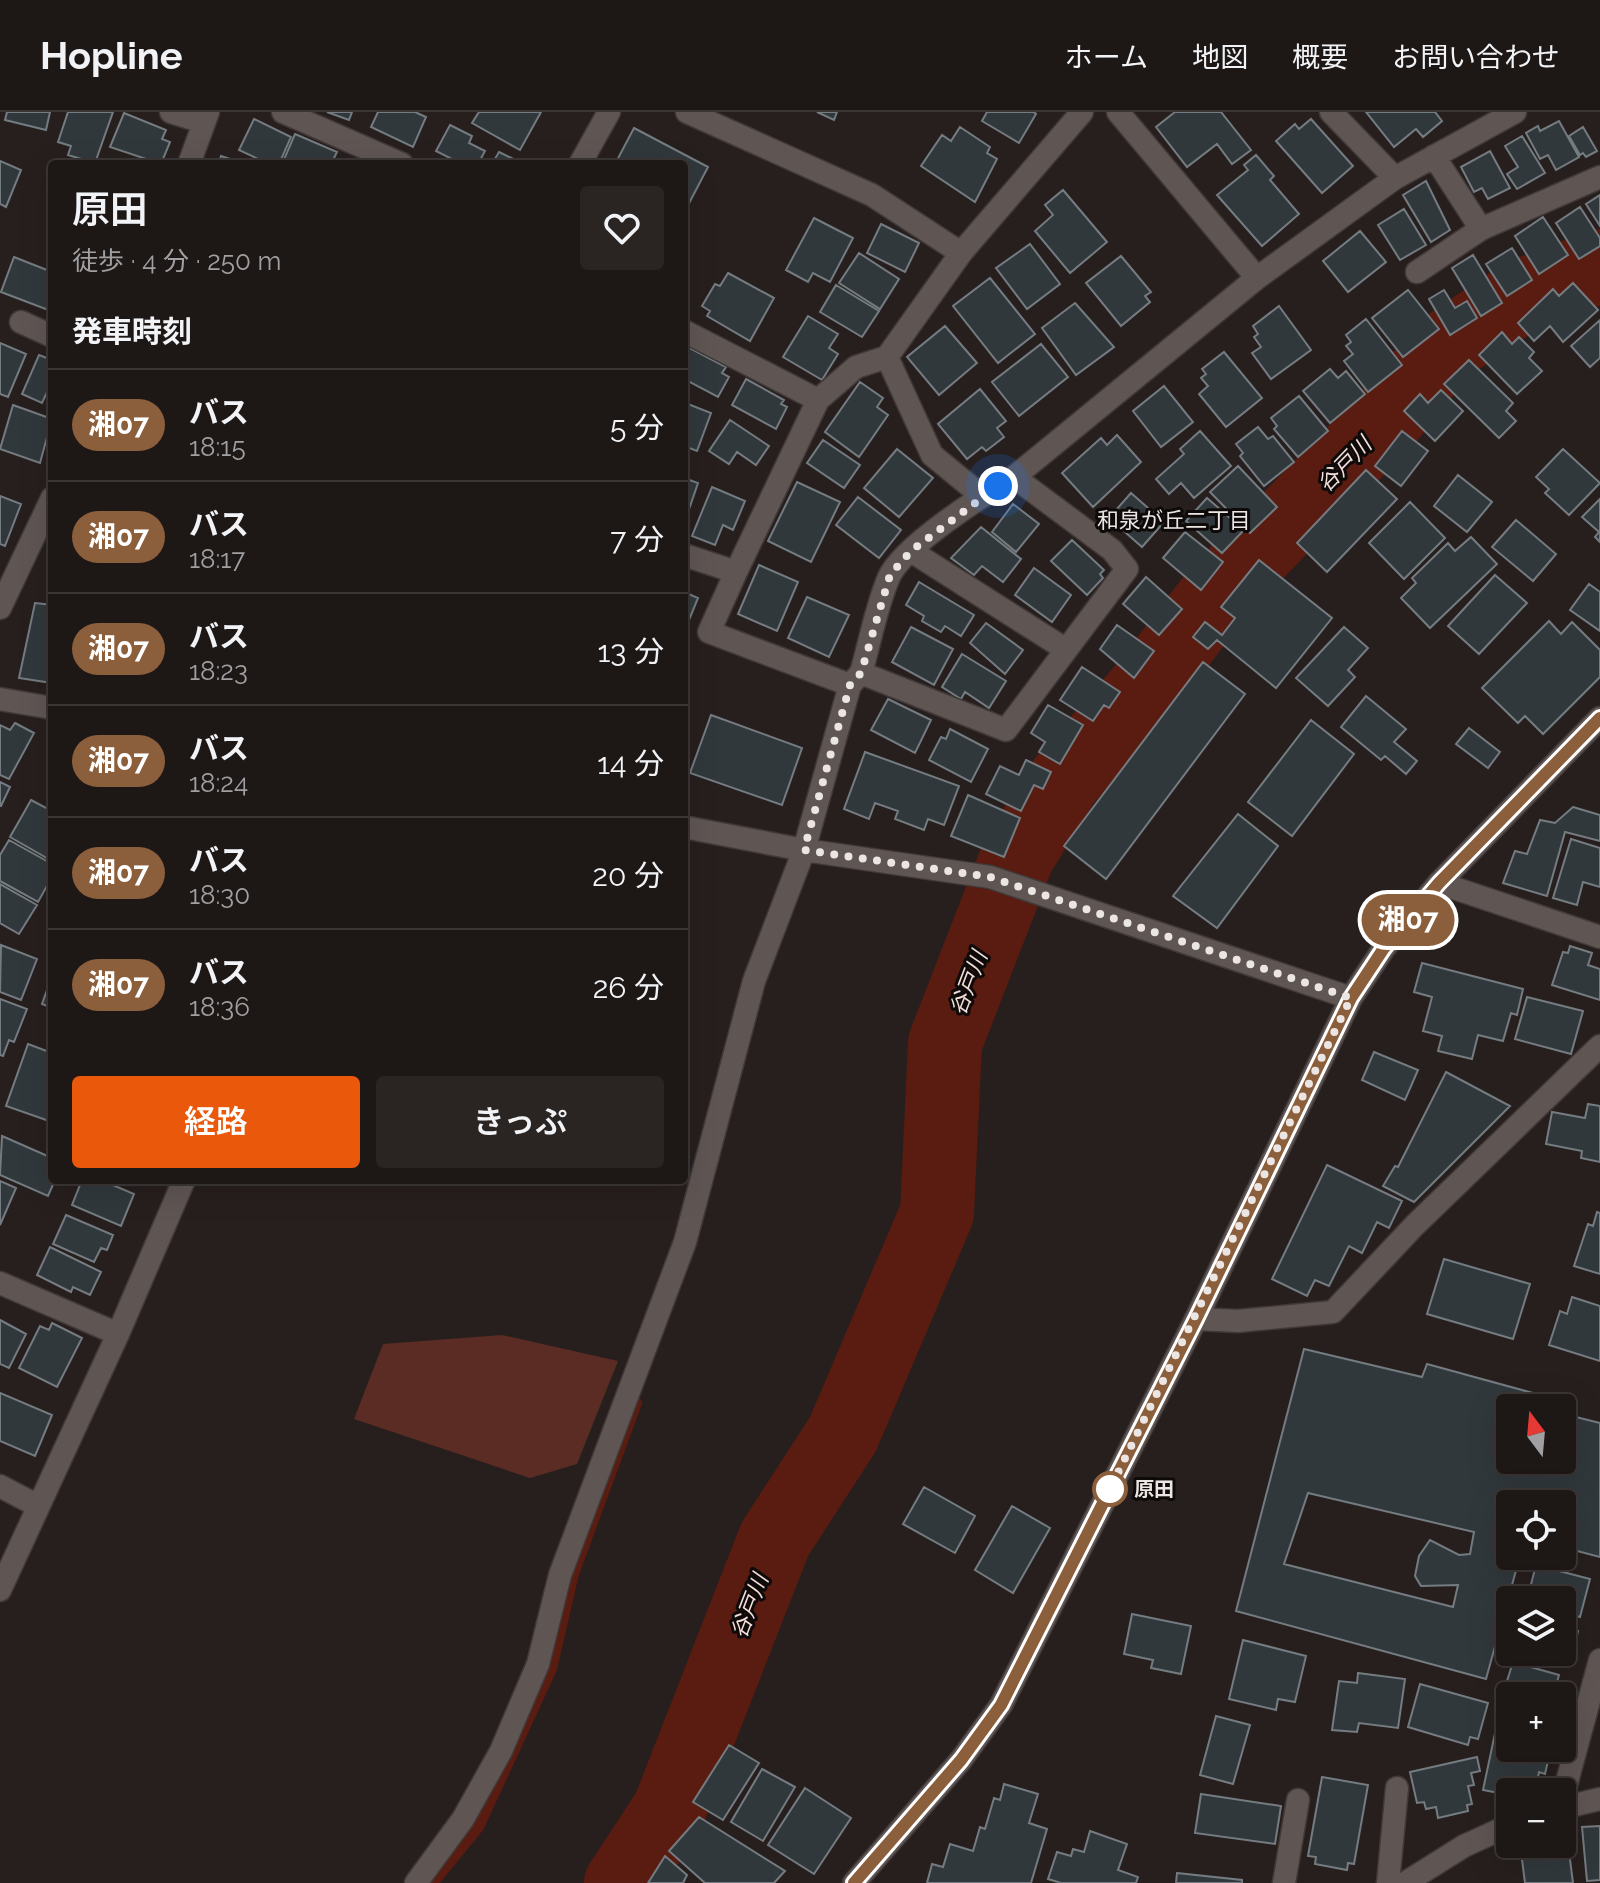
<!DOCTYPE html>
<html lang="ja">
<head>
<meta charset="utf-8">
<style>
  :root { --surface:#1d1716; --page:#2a2423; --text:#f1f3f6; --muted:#a09fa1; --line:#3b3635; --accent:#ea580c }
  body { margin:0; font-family:Raleway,"Noto Sans JP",sans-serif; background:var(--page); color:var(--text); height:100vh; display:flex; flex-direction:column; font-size:30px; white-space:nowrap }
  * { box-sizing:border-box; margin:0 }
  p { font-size:26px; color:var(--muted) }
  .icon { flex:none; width:44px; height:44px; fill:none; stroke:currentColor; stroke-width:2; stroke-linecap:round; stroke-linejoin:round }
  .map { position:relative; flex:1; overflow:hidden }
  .panel { position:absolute; left:48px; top:48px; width:640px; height:1024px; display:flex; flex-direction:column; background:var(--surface); border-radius:8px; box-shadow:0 8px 32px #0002,0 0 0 2px var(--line) }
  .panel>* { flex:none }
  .badge { padding:0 16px; border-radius:26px; font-size:28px; line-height:52px }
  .needle { width:52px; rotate:344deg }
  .fabs { position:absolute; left:1496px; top:1282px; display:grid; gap:16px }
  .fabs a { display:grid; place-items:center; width:80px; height:80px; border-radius:8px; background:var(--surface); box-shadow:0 8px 32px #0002,0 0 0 2px var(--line); font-size:40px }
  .you { position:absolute; width:40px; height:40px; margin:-20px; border:6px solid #fff; border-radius:50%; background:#1a73e8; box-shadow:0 0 0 12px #1a73e833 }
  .map>.badge { position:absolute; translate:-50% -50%; box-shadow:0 0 0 4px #fff }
  h2 { padding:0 24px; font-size:30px; line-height:72px }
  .round { display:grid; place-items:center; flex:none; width:84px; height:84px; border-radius:8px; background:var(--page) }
  .overview { display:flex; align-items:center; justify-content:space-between; height:136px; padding:0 24px }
  h1 { font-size:38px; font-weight:600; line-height:60px }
  .button { display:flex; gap:16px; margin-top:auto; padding:16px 24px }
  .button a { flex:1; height:92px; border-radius:8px; background:var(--accent); color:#fff; font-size:32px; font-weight:600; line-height:92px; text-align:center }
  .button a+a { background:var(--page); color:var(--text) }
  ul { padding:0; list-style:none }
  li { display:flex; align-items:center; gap:24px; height:112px; padding:0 24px; border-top:2px solid var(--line) }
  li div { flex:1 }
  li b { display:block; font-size:30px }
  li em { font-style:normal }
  li .badge { min-width:88px; font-weight:700; text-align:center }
  header { display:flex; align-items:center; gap:48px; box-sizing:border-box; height:112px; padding:0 40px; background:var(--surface); border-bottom:2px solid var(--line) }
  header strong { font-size:38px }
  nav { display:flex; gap:44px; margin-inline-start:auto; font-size:28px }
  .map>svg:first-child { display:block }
  .green { fill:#5a2c23 }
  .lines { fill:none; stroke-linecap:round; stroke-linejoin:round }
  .stream { stroke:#5a1b10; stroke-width:12 }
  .river { stroke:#5a1b10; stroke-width:74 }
  .building { fill:#31383c; stroke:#747c81; stroke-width:2; fill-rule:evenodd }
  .service-casing { stroke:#403938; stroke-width:25 }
  .minor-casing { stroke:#403938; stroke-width:25 }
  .tertiary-casing { stroke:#403938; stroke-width:25 }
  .service { stroke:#5f5654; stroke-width:22 }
  .minor { stroke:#5f5654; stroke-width:22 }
  .tertiary { stroke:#5f5654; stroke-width:22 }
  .line-casing { stroke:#fff; stroke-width:18 }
  .line { stroke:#8b5e3c; stroke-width:12 }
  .walk { stroke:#ebe5e4; stroke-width:8; stroke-dasharray:0 14.4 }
  .stop-dot { fill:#fff; stroke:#8b5e3c; stroke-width:4 }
  .labels { text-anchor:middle; stroke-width:6; stroke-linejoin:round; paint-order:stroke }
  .stop-label { font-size:20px; font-weight:bold; fill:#ebe5e4; stroke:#0d0a09; text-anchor:start }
  .water-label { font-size:22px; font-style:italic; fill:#f4deda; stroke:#0d0a09 }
  .neighbourhood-label { font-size:22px; fill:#ebe5e4; stroke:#0d0a09 }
</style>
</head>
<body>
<header>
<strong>Hopline</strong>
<nav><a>ホーム</a><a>地図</a><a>概要</a><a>お問い合わせ</a></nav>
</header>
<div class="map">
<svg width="1600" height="1771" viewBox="0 0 1600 1771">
  <rect width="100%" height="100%" fill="#271f1e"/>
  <path class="green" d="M502,1223L618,1249L577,1352L530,1366L354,1307L383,1232Z"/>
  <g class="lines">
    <path class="stream" d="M432,1771L478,1715L551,1557L573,1462L636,1291"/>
    <path class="river" d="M621,1771L669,1698L775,1427L843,1322L937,1101L945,931L1018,743L1064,669L1149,571L1219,479L1388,306L1443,237L1521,184L1600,154"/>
  </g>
  <path class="building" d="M7,0H50L46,18L5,8Z
    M68,0H113L95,51L68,43L71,34L58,30Z
    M327,0H352L349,8Z
    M378,0H415L426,5L413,35L371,15Z
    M479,0H541L520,38L472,11Z
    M817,0H837L834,8Z
    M987,0H1034L1036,2L1019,31L982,9Z
    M1175,0H1221L1251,38L1232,52L1217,32L1187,55L1156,15Z
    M1366,0H1435L1442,9L1423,25L1416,17L1394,35Z
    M124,1L166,18L162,27L170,30L161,52L110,35Z
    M254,7L291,25L279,52H269L239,38Z
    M1311,7L1353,54L1322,81L1276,29L1295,12L1299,17Z
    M1559,9L1579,45L1556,58L1548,43L1540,47L1526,21L1538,14L1540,19Z
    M450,13L472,24L469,31L485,39L478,52H450L452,47L436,39Z
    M960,15L990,35L987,41L997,47L975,90L921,54L942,23L951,29Z
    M1583,15L1597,39L1586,45L1583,41L1580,43L1569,24Z
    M634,16L708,55L684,101V52H615Z
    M295,22L337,40L331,52H282Z
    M1522,24L1545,61L1517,77L1507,62L1518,55L1505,34Z
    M1490,39L1510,76L1488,87L1482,76L1474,80L1461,55Z
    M499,40L524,52H492Z
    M1256,43L1274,64L1270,68L1299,102L1262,134L1217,83L1248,58L1244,53Z
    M221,44L245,52H219Z
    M0,49L21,58L6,95L0,92Z
    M1426,69L1450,118L1431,130L1403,83Z
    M1063,78L1107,130L1070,161L1035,119L1053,103L1045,93Z
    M1600,83V114L1586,92Z
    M1580,95L1600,126V134L1579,147L1556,111Z
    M1404,97L1426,133L1400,148L1378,113Z
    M1543,105L1568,143L1539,162L1515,124Z
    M814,106L853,126L830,170L813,161L808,170L786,158Z
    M881,112L919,131L905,160L867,141Z
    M1360,119L1386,150L1348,180L1323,149Z
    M1030,132L1060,172L1027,197L996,156Z
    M1512,136L1532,168L1507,184L1486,152Z
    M859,141L899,167L880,197L839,171Z
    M1473,143L1502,191L1481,204L1452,156Z
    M1121,144L1151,180L1145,184L1150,190L1121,214L1086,171Z
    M14,145L52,160L51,199L1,180Z
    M728,161L774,186L750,229L707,204L710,199L702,194L715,172L720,174Z
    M990,166L1035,222L998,251L953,194Z
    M1573,171L1598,198L1563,230L1550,214L1534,229L1518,211L1553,177L1559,184Z
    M836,173L879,199L862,225L820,200Z
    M1408,178L1439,217L1403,245L1372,206Z
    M1444,178L1455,196L1467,189L1477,206L1450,223L1429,187Z
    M1075,191L1114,235L1076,263L1042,216Z
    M1279,194L1311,238L1271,267L1252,241L1261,235L1254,225L1258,222L1253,214Z
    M808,204L838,222L829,236L838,242L822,268L783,245Z
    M1366,207L1402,253L1368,280L1344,249L1353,242L1346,234L1351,230L1346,223Z
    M1600,208V246L1590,255L1571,234Z
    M945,214L977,251L939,283L907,245Z
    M1502,220L1512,232L1519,225L1534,240L1529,246L1542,259L1517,282L1479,243Z
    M0,231L26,242L8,285L0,282Z
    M1041,232L1068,265L1019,304L992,270Z
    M686,234L726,255L722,261L729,265L718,285L684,267Z
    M1224,240L1262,286L1226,315L1199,282L1208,274L1201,266L1206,262L1202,257Z
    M39,243L52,248V282L47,280L42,291L22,282Z
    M1469,248L1513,291L1506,299L1516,309L1499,326L1444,272Z
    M1330,257L1338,266L1346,259L1365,282L1330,311L1303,279Z
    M746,267L784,288L781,292L787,295L776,317L732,293Z
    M860,270L883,286L877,295L888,303L859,345L825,320Z
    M1164,274L1193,310L1161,335L1133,299Z
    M980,277L1006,309L997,316L1004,325L986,339L982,335L967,347L938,312Z
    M1441,278L1463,299L1435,329L1404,299L1420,282L1428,291Z
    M1299,284L1328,319L1298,345L1274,317L1277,314L1271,306Z
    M688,292L711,301L697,339L684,334V302Z
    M13,293L52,307L40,351L0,337Z
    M730,308L769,334L756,353L737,340L729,352L709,339Z
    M1258,315L1268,327L1273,324L1294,350L1264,374L1240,344L1243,341L1236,332Z
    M1200,319L1231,354L1194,386L1181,371L1169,382L1156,367L1184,342L1180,337Z
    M1402,319L1428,339L1401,374L1375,354Z
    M1117,323L1141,350L1093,395L1062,361L1101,326L1107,333Z
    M823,328L860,353L844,376L807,351Z
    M897,337L933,366L899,405L864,376Z
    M1563,337L1600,371L1569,403L1545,381L1549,377L1536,365Z
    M1238,354L1277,395L1250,421L1210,380Z
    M1366,358L1397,387L1327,460L1297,431Z
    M1458,363L1492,390L1467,420L1434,394Z
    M684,366L698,371L684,412Z
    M797,370L840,390L811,450L768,429Z
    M712,375L745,389L733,418L723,413L715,433L692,424Z
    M1131,381L1164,410L1142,435L1109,406Z
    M0,384L21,392L5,434L0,432Z
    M858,385L901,418L879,446L836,413Z
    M1207,386L1244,418L1222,441L1186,409Z
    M1600,387V430L1595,425L1599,420L1582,405Z
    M1410,390L1445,426L1404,467L1369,431Z
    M1013,392L1039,412L1016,440L992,420Z
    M1516,408L1556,442L1533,469L1492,435Z
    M981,415L1021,447L1003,470L982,454L974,463L951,446Z
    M1185,420L1223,450L1201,478L1163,446Z
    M1471,425L1497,452L1430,516L1401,486L1416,471L1412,466L1448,431L1455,439Z
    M1072,428L1104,458L1100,462L1103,466L1087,483L1051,449Z
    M1259,448L1332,506L1276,576L1217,528L1208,537L1193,525L1205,510L1222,523L1235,506L1221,495Z
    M759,453L798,470L777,519L738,502Z
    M1034,456L1071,483L1052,510L1015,483Z
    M1495,463L1527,491L1479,542L1448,514Z
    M1146,465L1182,497L1159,523L1123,492Z
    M919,470L974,503L961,524L945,514L941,520L922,509L924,504L906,493Z
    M1589,472L1600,480V519L1570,498Z
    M684,480L698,486L687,513L684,512Z
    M807,485L849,503L829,545L788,526Z
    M35,491L52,493V571L19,566Z
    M1549,509L1561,522L1572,510L1600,538V565L1543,622L1525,604L1518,611L1482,576Z
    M986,511L1023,538L1005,562L970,531Z
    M1117,513L1154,539L1134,566L1100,537Z
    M911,515L953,537L934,573L892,550Z
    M1344,515L1368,536L1348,558L1355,565L1328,594L1296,566Z
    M962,542L1006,569L989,596L965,580L961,587L942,575Z
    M1203,550L1245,582L1106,767L1064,734Z
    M1082,555L1120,580L1109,596L1104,593L1093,609L1060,588Z
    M1366,584L1406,617L1394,630L1417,649L1406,662L1385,644L1381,648L1341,615Z
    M888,587L931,608L915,641L871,618Z
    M1048,593L1083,613L1060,652L1039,640L1045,630L1031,621Z
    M711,603L802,636L782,693L690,661Z
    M1311,608L1354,642L1292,724L1248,690Z
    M15,611L34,621L9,667L0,663V613L10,618Z
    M1469,616L1500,640L1488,656L1456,632Z
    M950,617L988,637L971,670L929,648L941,625L946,627Z
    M865,640L959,674L944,713L928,707L924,718L895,707L898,699L875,691L869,707L844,697Z
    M1026,648L1051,660L1043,677L1034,673L1021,699L986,682L1000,654L1019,663Z
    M0,670L10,675L1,694H0Z
    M968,683L1020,706L1004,745L951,724Z
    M31,688L52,699V749L10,725Z
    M1573,695L1600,703V729L1565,720L1547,784L1503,771L1515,739L1527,742L1540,708L1555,711Z
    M1238,702L1278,734L1217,816L1173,784Z
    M1571,727L1600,736V775L1583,770L1577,793L1553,786Z
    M9,728L52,752V765L38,790L0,769V743Z
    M0,772L37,793L19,822L0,811Z
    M1,833L37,847L21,888L0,880Z
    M1570,834L1592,841L1588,853L1600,857V888L1552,873L1563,840L1568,841Z
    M1422,851L1523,877L1517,903L1511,901L1503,929L1478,923L1472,947L1438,939L1442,924L1423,919L1432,885L1414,880Z
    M52,864V896L42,892Z
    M1527,885L1583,899L1571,942L1515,927Z
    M0,887L27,897L14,930L9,928L3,944L0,943Z
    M28,932L52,941V1010L6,994Z
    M1374,940L1418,958L1405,988L1362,968Z
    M1446,960L1510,994L1414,1090L1383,1074L1395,1054L1398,1055Z
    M1588,992L1600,994V1050L1581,1046L1582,1039L1546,1032L1552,1000L1585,1006Z
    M2,1024L52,1046V1068H55L48,1084L0,1063Z
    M1327,1053L1402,1089L1389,1116L1377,1110L1362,1141L1349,1134L1329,1174L1315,1168L1307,1184L1272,1167Z
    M82,1068H101L134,1082L121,1114L72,1093Z
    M0,1069L16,1076L0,1113Z
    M1597,1100L1600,1101V1162L1574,1154L1588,1112L1593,1114Z
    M66,1103L113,1123L107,1138L101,1136L94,1150L53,1132Z
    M50,1135L101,1160L90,1183L73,1175L71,1180L37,1163Z
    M1444,1147L1530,1172L1513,1227L1427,1202Z
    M1572,1185L1600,1194V1249L1549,1233L1560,1199L1567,1202Z
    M0,1208L26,1222L9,1256L0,1252Z
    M52,1211L82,1226L57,1275L19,1256L40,1214L49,1218Z
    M1304,1237L1422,1265L1427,1252L1573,1292L1572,1304L1600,1311V1445L1562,1435V1392H1510V1444H1520L1486,1567L1236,1499ZM1510,1296H1562V1348H1510ZM1308,1381L1474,1420L1470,1442L1459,1443L1430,1428L1419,1444L1415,1464L1421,1474L1458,1473L1453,1495L1284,1452Z
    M0,1281L52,1303L35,1344L0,1329Z
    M924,1375L975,1404L955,1441L903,1412Z
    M1012,1394L1050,1416L1013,1481L975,1458Z
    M1536,1453L1590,1467L1580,1505L1562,1500V1488H1527Z
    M1132,1502L1191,1514L1181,1562L1151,1556L1153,1548L1124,1542Z
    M1562,1516L1578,1519L1570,1554L1515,1543L1562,1540Z
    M1243,1528L1306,1544L1295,1590L1278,1587L1276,1598L1229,1587Z
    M1513,1550L1559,1563L1556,1574L1563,1576L1561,1584L1502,1585Z
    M1358,1561L1405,1567L1398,1616L1359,1611L1357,1620L1332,1618L1339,1569L1357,1571Z
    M1420,1572L1488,1591L1478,1627L1470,1625L1468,1633L1408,1615Z
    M1501,1593L1510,1595V1636H1551L1545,1662L1539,1660L1536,1675L1515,1670L1510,1683L1483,1678Z
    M1216,1604L1250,1613L1233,1672L1200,1663Z
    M729,1633L759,1651L723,1708L693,1690Z
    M1477,1645L1480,1659L1471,1661L1474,1673L1468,1674L1472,1692L1467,1693L1468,1699L1438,1706L1436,1695L1426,1697L1424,1690L1417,1691L1410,1660Z
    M762,1657L795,1675L763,1729L731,1710Z
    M1322,1665L1368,1673L1354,1752L1348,1751L1347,1758L1315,1752L1316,1745L1308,1744Z
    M1004,1672L1038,1682L1029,1711L1047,1717L1031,1771H927L932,1752L943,1755L950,1732L973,1739L980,1715L985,1717L994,1686L1000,1688Z
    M805,1676L851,1706L814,1762L768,1733Z
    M1201,1682L1281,1694L1275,1732L1195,1721Z
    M699,1705L785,1759L774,1771H705L669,1739Z
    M1600,1714V1768L1587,1769L1582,1715Z
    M1562,1716H1566L1573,1771H1525L1520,1732H1562Z
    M1090,1719L1127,1732L1118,1758L1138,1765L1136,1771H1061L1048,1767L1057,1740L1071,1744L1073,1737L1084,1740Z
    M665,1744L687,1763L683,1771H648Z
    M1177,1761L1242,1768V1771H1176Z"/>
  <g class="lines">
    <defs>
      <path id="service" d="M1417,160L1481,117
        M21,210L52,224
        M1562,1688L1600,1548
        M1388,1771L1397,1676"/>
      <path id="minor" d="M171,0L203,10
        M283,0L402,52
        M687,0L872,83L961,141
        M1118,0L1257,166
        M1331,0L1395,66
        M1434,44L1481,117L1600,65
        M189,52L208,0
        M580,52L609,0
        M684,219L818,288
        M887,245L932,343L982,384
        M911,439L1065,537
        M684,443L736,460L818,288L856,255L887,245L961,141L1082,0
        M736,460L709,520L850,573
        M0,496L52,386
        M861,561L1006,618L1127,457L1112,438L1014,365
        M0,587L52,596
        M684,715L804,738L990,765L1351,886
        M1439,771L1600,825
        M0,1171L118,1222
        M1196,1207L1238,1209L1333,1200L1415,1113L1600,934
        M0,1374L38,1394
        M0,1478L118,1222L184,1068
        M1562,1696L1600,1687
        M416,1771L463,1707L501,1639L538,1552L560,1463L685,1130L754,869L804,738L850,573L861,561C870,530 876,495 889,465C903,434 983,383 1014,365L1257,166L1395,66L1515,0
        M1284,1771L1298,1688
        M1405,1771L1464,1734L1510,1713"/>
      <path id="tertiary" d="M854,1771L961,1648L1001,1593L1196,1207L1351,886L1384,836L1439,771L1600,606"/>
    </defs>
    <use href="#service" class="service-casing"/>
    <use href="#minor" class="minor-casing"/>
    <use href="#tertiary" class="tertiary-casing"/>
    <use href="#service" class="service"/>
    <use href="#minor" class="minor"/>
    <use href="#tertiary" class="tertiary"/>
  </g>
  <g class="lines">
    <defs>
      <path id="line" d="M854,1771L961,1648L1001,1593L1196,1207L1351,886L1384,836L1439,771L1600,606"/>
    </defs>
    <use href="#line" class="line-casing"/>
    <use href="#line" class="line"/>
    <path class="walk" d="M998,374L911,439L890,463L861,561L850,573L804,738L990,765L1351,886L1110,1377"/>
  </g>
  <circle class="stop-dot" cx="1110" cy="1377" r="16"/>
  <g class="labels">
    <g class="stop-label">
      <text x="1134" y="1384">原田</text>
    </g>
    <g class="water-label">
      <text transform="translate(1344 352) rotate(-46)" y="8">谷戸川</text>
      <text transform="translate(968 871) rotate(-69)" y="8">谷戸川</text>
      <text transform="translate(749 1494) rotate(-69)" y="8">谷戸川</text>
    </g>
    <g class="neighbourhood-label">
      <text x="1174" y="416">和泉が丘二丁目</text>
    </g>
  </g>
</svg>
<div class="fabs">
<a><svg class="needle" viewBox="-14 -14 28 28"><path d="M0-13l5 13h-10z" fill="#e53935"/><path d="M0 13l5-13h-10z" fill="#a09fa1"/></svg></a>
<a><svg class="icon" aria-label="locate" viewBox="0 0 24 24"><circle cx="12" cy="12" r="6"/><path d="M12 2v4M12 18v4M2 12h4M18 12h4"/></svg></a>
<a><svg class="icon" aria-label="layers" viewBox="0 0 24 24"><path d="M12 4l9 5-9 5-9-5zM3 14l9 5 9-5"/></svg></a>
<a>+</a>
<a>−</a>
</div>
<div class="you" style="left:998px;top:374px"></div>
<b class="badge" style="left:1408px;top:808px;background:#8b5e3c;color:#fff">湘07</b>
<section class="panel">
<div class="overview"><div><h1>原田</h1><p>徒歩 · 4 分 · 250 m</p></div><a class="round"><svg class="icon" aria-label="heart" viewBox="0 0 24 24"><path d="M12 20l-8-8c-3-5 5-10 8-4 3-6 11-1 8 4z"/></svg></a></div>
<h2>発車時刻</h2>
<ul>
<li><span class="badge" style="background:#8b5e3c;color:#fff">湘07</span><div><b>バス</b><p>18:15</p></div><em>5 分</em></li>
<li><span class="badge" style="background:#8b5e3c;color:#fff">湘07</span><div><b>バス</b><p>18:17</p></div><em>7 分</em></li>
<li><span class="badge" style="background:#8b5e3c;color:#fff">湘07</span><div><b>バス</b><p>18:23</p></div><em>13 分</em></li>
<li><span class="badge" style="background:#8b5e3c;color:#fff">湘07</span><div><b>バス</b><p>18:24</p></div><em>14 分</em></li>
<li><span class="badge" style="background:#8b5e3c;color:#fff">湘07</span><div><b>バス</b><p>18:30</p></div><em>20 分</em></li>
<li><span class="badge" style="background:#8b5e3c;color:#fff">湘07</span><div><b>バス</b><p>18:36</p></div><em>26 分</em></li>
</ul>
<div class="button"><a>経路</a><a>きっぷ</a></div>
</section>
</div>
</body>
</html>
